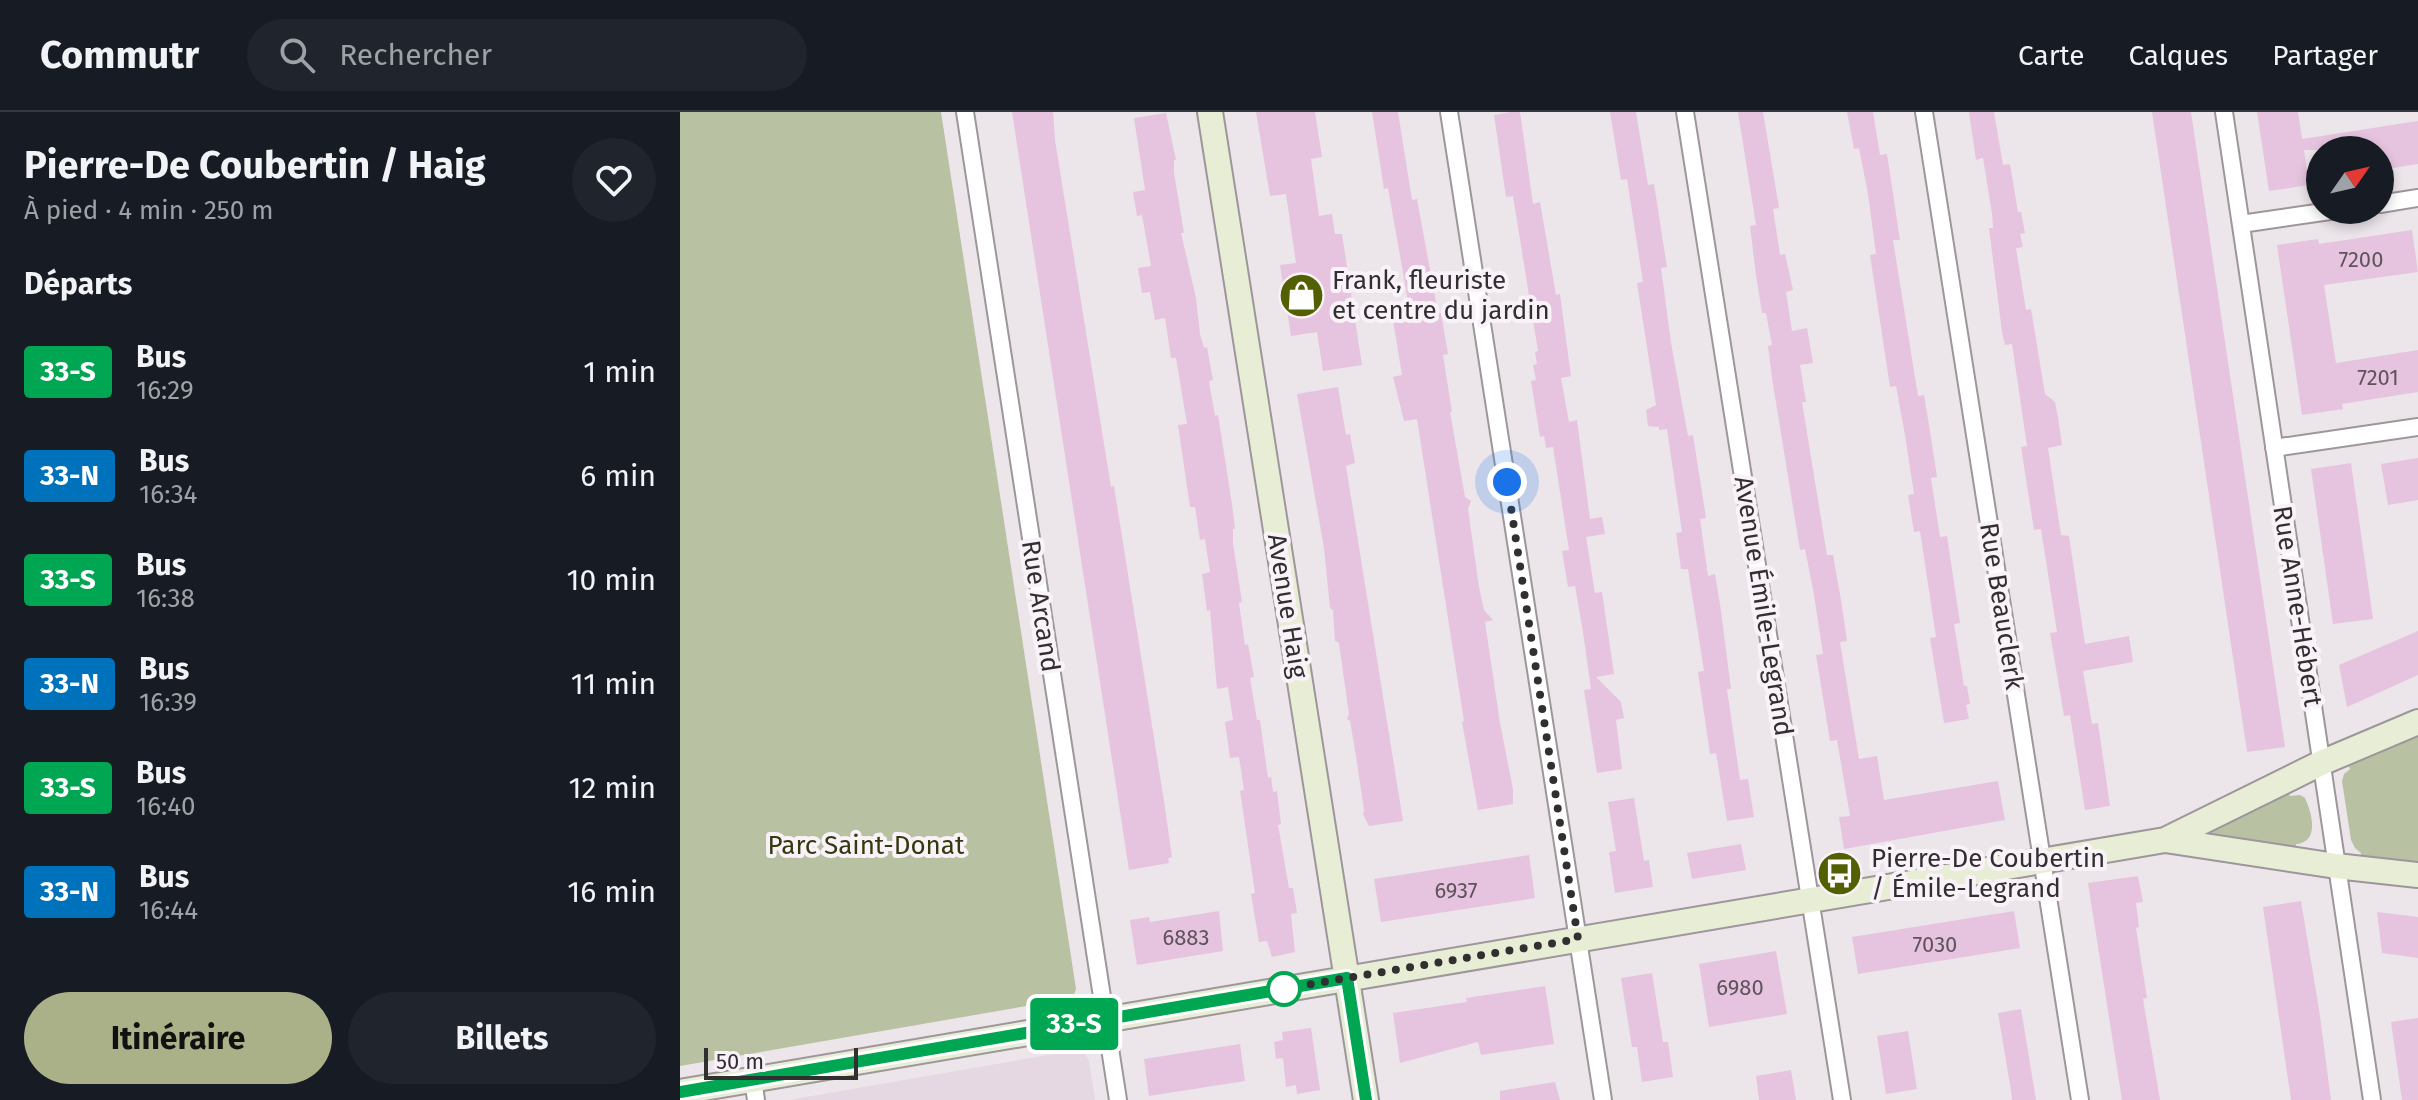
<!DOCTYPE html>
<html lang="fr">
<head>
<meta charset="utf-8">
<style>
  :root { --surface:#171b24; --page:#20242c; --text:#f1f3f6; --muted:#9ea1a6; --line:#363941; --accent:#aab188 }
  body { margin:0; font-family:"Fira Sans",sans-serif; background:var(--page); color:var(--text); height:100vh; display:flex; flex-direction:column; font-size:30px; white-space:nowrap }
  * { box-sizing:border-box; margin:0 }
  p { font-size:26px; color:var(--muted) }
  .icon { flex:none; width:44px; height:44px; fill:none; stroke:currentColor; stroke-width:2; stroke-linecap:round; stroke-linejoin:round }
  .map { position:relative; flex:1; overflow:hidden }
  .drawer { display:flex; flex-direction:column; background:var(--surface); width:680px }
  .drawer>* { flex:none }
  .badge { padding:0 16px; border-radius:6px; font-size:28px; line-height:52px }
  .needle { width:52px; rotate:56deg }
  .tools { position:absolute; left:1626px; top:24px; display:grid; gap:16px }
  .tools a { display:grid; place-items:center; width:88px; height:88px; border-radius:50%; background:var(--surface); box-shadow:0 4px 12px #0003; font-size:40px }
  .scale { position:absolute; left:24px; bottom:20px; width:154px; box-sizing:border-box; padding-left:8px; border:4px solid #322f31; border-top:0; font-size:22px; line-height:28px; white-space:nowrap; color:#322f31; -webkit-text-stroke:6px #f9f2f8; paint-order:stroke }
  .you { position:absolute; width:40px; height:40px; margin:-20px; border:6px solid #fff; border-radius:50%; background:#1a73e8; box-shadow:0 0 0 12px #1a73e833 }
  .map>.badge { position:absolute; translate:-50% -50%; box-shadow:0 0 0 4px #fff }
  h2 { padding:0 24px; font-size:30px; line-height:72px }
  .round { display:grid; place-items:center; flex:none; width:84px; height:84px; border-radius:42px; background:var(--page) }
  .headline { display:flex; align-items:center; justify-content:space-between; height:136px; padding:0 24px }
  h1 { font-size:38px; font-weight:700; line-height:60px }
  .action { display:flex; gap:16px; margin-top:auto; padding:16px 24px }
  .action a { flex:1; height:92px; border-radius:48px; background:var(--accent); color:#111; font-size:32px; font-weight:700; line-height:92px; text-align:center }
  .action a+a { background:var(--page); color:var(--text) }
  ul { padding:0; list-style:none }
  li { display:flex; align-items:center; gap:24px; height:104px; padding:0 24px }
  li div { flex:1 }
  li b { display:block; font-size:30px }
  li em { font-style:normal }
  li .badge { min-width:88px; font-weight:700; text-align:center }
  header { display:flex; align-items:center; gap:48px; box-sizing:border-box; height:112px; padding:0 40px; background:var(--surface); border-bottom:2px solid var(--line) }
  header strong { font-size:38px }
  nav { display:flex; gap:44px; margin-inline-start:auto; font-size:28px }
  .search { width:560px; height:72px; background:var(--page); display:flex; align-items:center; gap:20px; box-sizing:border-box; padding:0 28px; border-radius:44px; color:var(--muted); font-size:30px }
  main { display:flex; flex:1; min-height:0 }
  .map>svg:first-child { display:block }
  .built { fill:#e5d8e2 }
  .green { fill:#b9c1a3 }
  .building { fill:#e6c4df }
  .lines { fill:none; stroke-linecap:round; stroke-linejoin:round }
  .street-casing { stroke:#9d969b; stroke-width:20 }
  .secondary-casing { stroke:#9d969b; stroke-width:28 }
  .street { stroke:#fff; stroke-width:16 }
  .secondary { stroke:#e8eed6; stroke-width:24 }
  .line-casing { stroke:#fff; stroke-width:18 }
  .line { stroke:#00a651; stroke-width:12 }
  .walk { stroke:#322f31; stroke-width:8; stroke-dasharray:0 14.4 }
  .stop-dot { fill:#fff; stroke:#00a651; stroke-width:4 }
  .labels { text-anchor:middle; stroke-width:8; stroke-linejoin:round; paint-order:stroke }
  .number-label { font-size:22px; fill:#5f545c }
  .poi-label { font-size:26px; fill:#322f31; stroke:#f9f2f8; text-anchor:start }
  .street-label { font-size:26px; fill:#322f31; stroke:#f9f2f8 }
  .park-label { font-size:26px; fill:#323a0e; stroke:#f9f2f8 }
</style>
</head>
<body>
<header>
<strong>Commutr</strong>
<div class="search"><svg class="icon" aria-label="search" viewBox="0 0 24 24"><circle cx="10" cy="10" r="6"/><path d="M15 15l6 6"/></svg>Rechercher</div>
<nav><a>Carte</a><a>Calques</a><a>Partager</a></nav>
</header>
<main>
<section class="drawer">
<div class="headline"><div><h1>Pierre-De Coubertin / Haig</h1><p>À pied · 4 min · 250 m</p></div><a class="round"><svg class="icon" aria-label="heart" viewBox="0 0 24 24"><path d="M12 20l-8-8c-3-5 5-10 8-4 3-6 11-1 8 4z"/></svg></a></div>
<h2>Départs</h2>
<ul>
<li><span class="badge" style="background:#00a651;color:#fff">33-S</span><div><b>Bus</b><p>16:29</p></div><em>1 min</em></li>
<li><span class="badge" style="background:#0072bc;color:#fff">33-N</span><div><b>Bus</b><p>16:34</p></div><em>6 min</em></li>
<li><span class="badge" style="background:#00a651;color:#fff">33-S</span><div><b>Bus</b><p>16:38</p></div><em>10 min</em></li>
<li><span class="badge" style="background:#0072bc;color:#fff">33-N</span><div><b>Bus</b><p>16:39</p></div><em>11 min</em></li>
<li><span class="badge" style="background:#00a651;color:#fff">33-S</span><div><b>Bus</b><p>16:40</p></div><em>12 min</em></li>
<li><span class="badge" style="background:#0072bc;color:#fff">33-N</span><div><b>Bus</b><p>16:44</p></div><em>16 min</em></li>
</ul>
<div class="action"><a>Itinéraire</a><a>Billets</a></div>
</section>
<div class="map">
<svg width="1738" height="988" viewBox="0 0 1738 988">
  <rect width="100%" height="100%" fill="#ece5ea"/>
  <path class="built" d="M397,938L406,943L409,949L415,988H109Z"/>
  <path class="green" d="M0,0H261L396,877L393,886L0,954Z
    M1738,623V751L1681,744V741L1675,736L1671,728L1662,669L1664,662L1670,657L1668,653Z
    M1608,680L1610,684L1620,683L1625,686C1632,701 1640,730 1616,732V736L1516,725Z"/>
  <path class="building" d="M332,0H373L375,28L431,375L434,374L484,689L492,745L488,746L489,751L449,758Z
    M576,0H635L642,45L631,47L639,104L652,102L655,122H662L682,253L643,259L637,220L611,224L600,153L616,151L606,82L590,84Z
    M692,0H718L732,88L737,87L758,201H761L768,242L763,243L772,300H770L785,385L791,389L788,397L799,475L804,498L813,508L805,510L820,611L833,677V692L798,698L782,610L784,609L737,307L724,309L713,265L722,263L713,208L731,206L708,76L704,77Z
    M831,0H840L853,92L860,90L876,183L880,182L891,264L881,266L889,310L897,308L910,407L922,405L925,422L906,425L915,481L922,480L934,562L916,565L941,590L944,606L936,608L942,657L917,661L904,578L911,577L903,520L895,474L888,475L882,439L889,438L873,335L866,336L864,324L860,325L851,269L856,268L853,253L857,252L855,240L858,239L833,84L826,85L814,3Z
    M930,0H956L968,73L974,72L987,155L981,156L991,231L1008,324L1013,323L1026,406L1020,407L1028,464L1035,462L1041,499L1051,577H1047L1060,668L1068,667L1074,705L1047,709L1036,641L1030,642L1018,560L1024,559L1008,457H1001L996,421L1002,420L987,317L979,318V315L968,314L966,298L976,293L957,171L963,170L947,67L941,68Z
    M1058,0H1083L1099,96L1093,97L1100,143L1105,142L1113,178L1106,180L1112,219L1127,216L1133,251L1120,253L1126,290H1122L1147,443H1153L1161,488L1167,529L1160,530L1179,647L1197,644L1204,688L1318,669L1325,708L1164,737L1159,705L1170,704L1157,628L1150,629L1136,543L1143,542L1134,483L1125,437L1120,438L1092,266L1088,234L1092,233L1086,201H1082L1076,163L1070,114L1076,113Z
    M1167,0H1193L1200,43L1207,42L1220,128H1213L1238,284L1244,283L1250,319L1257,365L1251,366L1260,425L1267,424L1280,511L1274,512L1284,574H1287L1290,592L1286,593L1289,607L1264,611L1250,526L1256,525L1240,419L1234,420L1228,383L1234,382L1225,323L1216,274L1210,275L1190,143L1196,142L1188,82L1179,36L1174,37Z
    M1289,0H1314L1323,53L1330,52L1338,100H1341L1345,121L1340,122L1343,135L1336,136L1345,192L1346,198L1351,197L1365,282L1375,290L1378,305L1382,333L1368,336L1381,423L1389,424L1405,532L1449,524L1453,550L1403,559L1412,612L1418,611L1430,694L1405,698L1390,603L1384,604L1370,521L1377,520L1361,417L1354,418L1341,335L1347,334L1332,232L1325,233L1322,220L1309,116H1313L1312,102L1303,46L1296,48Z
    M1472,0H1511L1605,635L1567,640Z
    M1577,0H1618L1622,27L1738,9V52L1700,58V38H1624L1629,73L1589,79Z
    M486,1L496,48H494V61L504,121H501L516,186L520,222L524,236L527,235L533,268L529,269L535,304L538,303L552,392L555,417H553V432L562,490L559,491L565,533L568,532L574,565L570,566L577,608H580L588,666L591,665L593,680L597,679L601,712L598,713L609,776H613L617,801L611,802L615,840L592,845L587,829L579,830L571,782L575,781L560,679L564,678L559,645L550,646L545,610L553,608L548,575L537,577L530,498L527,499L522,462L530,460L525,427L520,428L515,395H510L498,313L507,312L496,246H491L485,206L475,208L470,180L462,181L458,156L471,154L462,103L457,104L453,80L465,78L454,6Z
    M1732,118L1738,160L1644,173L1656,251L1738,238V280L1662,292L1663,297L1622,303L1597,133L1638,127L1639,132Z
    M658,275L666,323L670,322L675,351L666,354L723,709L689,714L683,702L684,698L676,644L670,609L667,607L669,602L664,567L659,531L655,529L653,498L650,496L644,436L617,282Z
    M1738,346V388L1708,393L1701,352Z
    M1671,351L1693,507L1653,512L1631,357Z
    M1738,519V563L1667,595L1659,553Z
    M954,686L964,749L969,748L973,775L935,781L929,740L936,739L928,690Z
    M1061,732L1066,758L1012,767L1007,741Z
    M849,743L855,786L701,810L694,767Z
    M1458,764L1463,790L1456,791L1459,815L1456,816L1467,886L1463,887L1480,988H1442L1408,771Z
    M1621,789L1639,897L1651,988H1611L1583,795Z
    M539,799L543,839L457,853L450,808L469,805L470,810Z
    M1334,799L1340,836L1178,862L1172,825Z
    M1697,800L1738,805V846L1702,841Z
    M1096,839L1107,902L1029,915L1019,852Z
    M972,861L983,930H988L993,965L962,970L957,935H952L941,866Z
    M865,874L874,932L801,943L798,930L720,951L713,901L787,890L786,886Z
    M1341,897L1345,921L1356,988H1332L1331,979L1318,901Z
    M1738,906V988H1722L1711,910Z
    M631,916L640,978L617,982L616,973L606,975L603,946L596,947L594,930L603,928L602,920Z
    M1228,919L1237,977L1206,982L1197,924Z
    M560,932L565,969L469,984L464,947Z
    M1111,958L1116,988H1079L1076,964Z
    M875,970L880,988H820V979Z"/>
  <g class="lines">
    <defs>
      <path id="street" d="M285,0L438,988
        M769,0L923,988
        M1005,0L1162,988
        M1244,0L1400,988
        M1544,0L1692,988
        M1700,92L1738,86
        M1561,112L1657,98
        M1594,336L1738,315
        M73,967L76,988"/>
      <path id="secondary" d="M530,0L686,988
        M1485,728L1656,754L1738,763
        M0,980L1485,728L1641,651L1738,610"/>
    </defs>
    <use href="#street" class="street-casing"/>
    <use href="#secondary" class="secondary-casing"/>
    <use href="#street" class="street"/>
    <use href="#secondary" class="secondary"/>
  </g>
  <g class="lines">
    <defs>
      <path id="line" d="M0,980L667,866L686,988"/>
    </defs>
    <use href="#line" class="line-casing"/>
    <use href="#line" class="line"/>
    <path class="walk" d="M604,877L596,878L898,827L827,370"/>
  </g>
  <defs>
    <symbol id="shop-disc" viewBox="-11 -11 22 22"><circle r="9.5" fill="#536001" stroke="#f9f2f8"/><path d="M-5-2.5h2.3a2.7 3.5 0 0 1 5.4 0H5L5.5 6h-11ZM-1.5-2.5h3a1.5 2.3 0 0 0-3 0Z" fill="#fff"/></symbol>
    <symbol id="bus-disc" viewBox="-11 -11 22 22"><circle r="9.5" fill="#536001" stroke="#f9f2f8"/><path d="M-5-6H5V4H4V6H2V4H-2V6H-4V4H-5ZM-3.5-4V0h7V-4ZM-3.5 1.2v1.5H-2V1.2ZM2 1.2v1.5H3.5V1.2Z" fill="#fff"/></symbol>
  </defs>
  <g fill-rule="evenodd">
    <use href="#shop-disc" x="596" y="158" width="51" height="51"/>
    <use href="#bus-disc" x="1134" y="736" width="51" height="51"/>
  </g>
  <circle class="stop-dot" cx="604" cy="877" r="16"/>
  <g class="labels">
    <g class="number-label">
      <text x="1681" y="155">7200</text>
      <text x="1698" y="273">7201</text>
      <text x="776" y="786">6937</text>
      <text x="506" y="833">6883</text>
      <text x="1255" y="840">7030</text>
      <text x="1060" y="883">6980</text>
    </g>
    <g class="poi-label">
      <text x="652" y="177">Frank, fleuriste<tspan x="652" dy="30">et centre du jardin</tspan></text>
      <text x="1191" y="755">Pierre-De Coubertin<tspan x="1191" dy="30">/ Émile-Legrand</tspan></text>
    </g>
    <g class="street-label">
      <text transform="translate(361 494) rotate(81)" y="9">Rue Arcand</text>
      <text transform="translate(608 494) rotate(81)" y="9">Avenue Haig</text>
      <text transform="translate(1084 494) rotate(81)" y="9">Avenue Émile-Legrand</text>
      <text transform="translate(1322 494) rotate(81)" y="9">Rue Beauclerk</text>
      <text transform="translate(1618 494) rotate(81)" y="9">Rue Anne-Hébert</text>
    </g>
    <g class="park-label">
      <text x="186" y="742">Parc Saint-Donat</text>
    </g>
  </g>
</svg>
<div class="tools">
<a><svg class="needle" viewBox="-14 -14 28 28"><path d="M0-13l5 13h-10z" fill="#e53935"/><path d="M0 13l5-13h-10z" fill="#9ea1a6"/></svg></a>
</div>
<div class="scale">50 m</div>
<div class="you" style="left:827px;top:370px"></div>
<b class="badge" style="left:394px;top:912px;background:#00a651;color:#fff">33-S</b>
</div>
</main>
</body>
</html>
